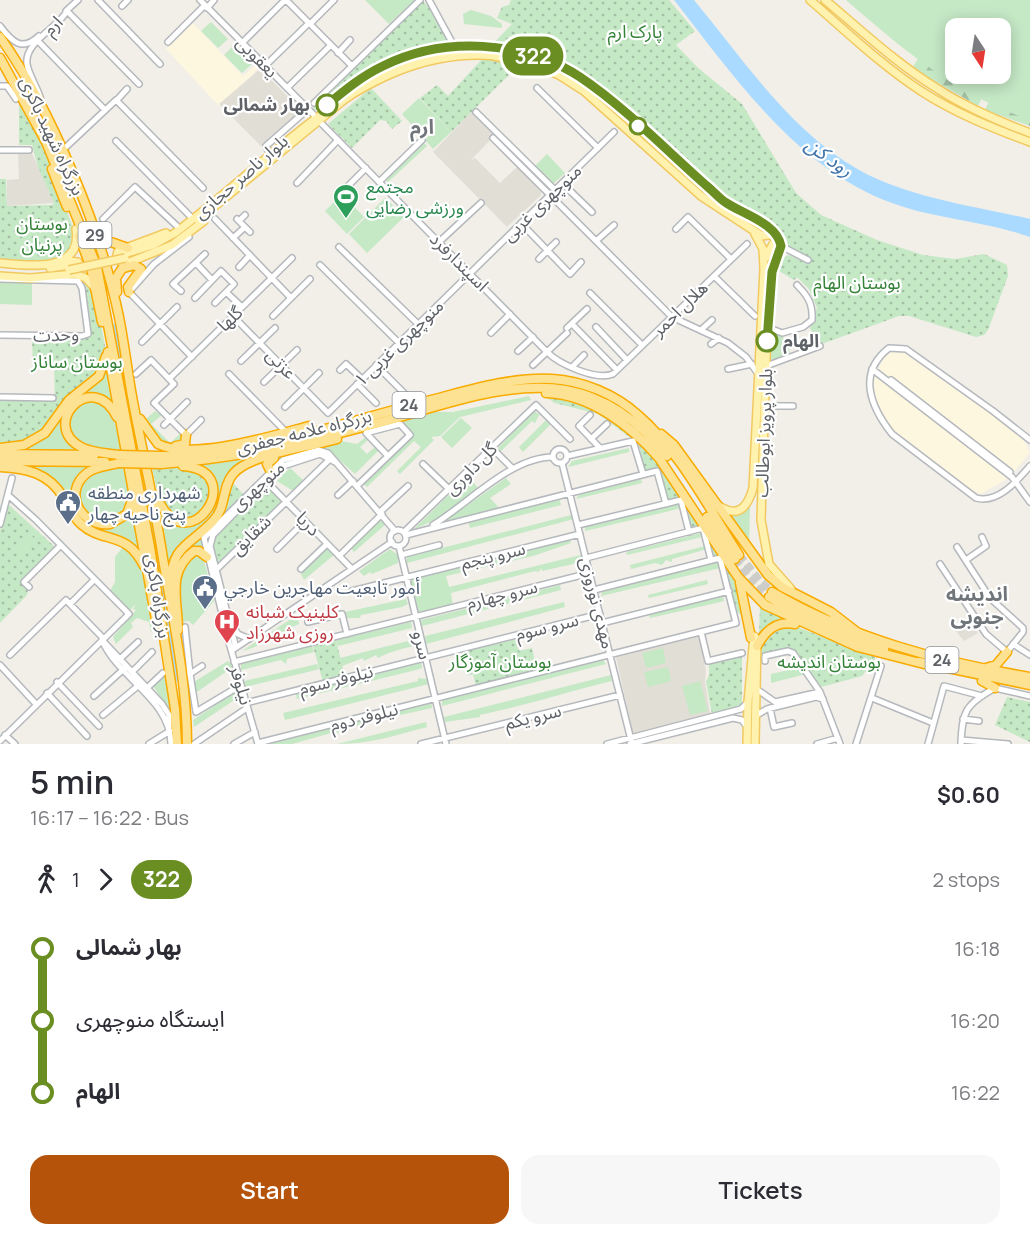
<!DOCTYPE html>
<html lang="en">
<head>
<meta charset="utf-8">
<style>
  :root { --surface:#fff; --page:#f7f7f7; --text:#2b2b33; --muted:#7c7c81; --accent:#b45309 }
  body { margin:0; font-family:Manrope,"Noto Sans Arabic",sans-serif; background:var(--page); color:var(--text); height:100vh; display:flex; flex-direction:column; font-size:22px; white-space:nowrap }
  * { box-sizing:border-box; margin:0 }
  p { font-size:20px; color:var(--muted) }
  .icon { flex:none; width:33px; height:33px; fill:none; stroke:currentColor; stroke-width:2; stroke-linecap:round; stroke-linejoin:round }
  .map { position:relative; height:744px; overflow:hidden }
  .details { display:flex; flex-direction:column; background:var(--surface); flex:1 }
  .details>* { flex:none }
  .badge { padding:0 12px; border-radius:20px; font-size:21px; line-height:39px }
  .needle { width:39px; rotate:168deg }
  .tools { position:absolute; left:945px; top:18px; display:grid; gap:12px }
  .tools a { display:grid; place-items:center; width:66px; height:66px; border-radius:12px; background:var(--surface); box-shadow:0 3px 15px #0003; font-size:30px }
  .map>.badge { position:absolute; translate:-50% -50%; box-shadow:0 0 0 3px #fff }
  .legs { display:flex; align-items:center; gap:9px; height:66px; padding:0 30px; font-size:20px }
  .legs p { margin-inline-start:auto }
  .overview { display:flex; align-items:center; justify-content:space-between; height:102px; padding:0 30px }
  h1 { font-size:33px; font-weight:600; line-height:45px }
  .cta { display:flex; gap:12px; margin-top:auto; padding:12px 30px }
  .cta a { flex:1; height:69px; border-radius:18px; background:var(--accent); color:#fff; font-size:24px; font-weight:600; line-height:69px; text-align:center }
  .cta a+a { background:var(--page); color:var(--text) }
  ul { padding:0 30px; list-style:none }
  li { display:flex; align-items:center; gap:21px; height:72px; font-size:22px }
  li i { display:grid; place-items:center; width:9px; height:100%; margin:0 8px; background:currentColor }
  li i::after { content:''; width:15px; height:15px; margin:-8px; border:4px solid; border-radius:50%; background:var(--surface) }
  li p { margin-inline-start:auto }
  li:first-child i { background:linear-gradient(#0000 50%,currentColor 0) }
  li:last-child i { background:linear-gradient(currentColor 50%,#0000 0) }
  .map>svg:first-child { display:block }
  .commercial { fill:#fef7e0 }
  .education { fill:#e1ded6 }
  .grass { fill:url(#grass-dots) }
  .forest { fill:url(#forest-firs) }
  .garden { fill:#c5e8c5; fill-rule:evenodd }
  .water { fill:#aadaff }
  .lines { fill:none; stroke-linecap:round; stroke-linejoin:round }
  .river { stroke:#aadaff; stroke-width:7 }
  .highway-tunnel { stroke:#ccccc8; stroke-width:8; stroke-dasharray:8 4; stroke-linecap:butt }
  .minor-casing { stroke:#b5b8bc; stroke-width:8 }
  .major-casing { stroke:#f2c960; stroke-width:10 }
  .highway-casing { stroke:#f9ab00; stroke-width:11 }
  .minor { stroke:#fff; stroke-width:5 }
  .major { stroke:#fff2af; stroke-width:7 }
  .highway { stroke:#fde293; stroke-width:8 }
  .major-bridge-casing { stroke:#f2c960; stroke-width:10; stroke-linecap:butt }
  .highway-bridge-casing { stroke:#f9ab00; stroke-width:11; stroke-linecap:butt }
  .major-bridge { stroke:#fff2af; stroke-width:7 }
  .highway-bridge { stroke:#fde293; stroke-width:8 }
  .line-1-casing { stroke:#fff; stroke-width:14 }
  .line-1 { stroke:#6b8e23; stroke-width:9 }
  .stop-1-dot { fill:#fff; stroke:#6b8e23; stroke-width:3 }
  .labels { text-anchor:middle; stroke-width:4.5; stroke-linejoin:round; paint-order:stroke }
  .shield { fill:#fff; stroke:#8f9295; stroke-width:1.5 }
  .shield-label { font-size:16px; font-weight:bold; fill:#5f6368 }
  .street-label { font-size:18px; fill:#5f6368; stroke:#fff }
  .park-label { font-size:18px; fill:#348238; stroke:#fff }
  .stop-label { font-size:18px; font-weight:bold; fill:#5f6368; stroke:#fff; text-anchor:end }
  .leisure-label { font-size:18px; fill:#27864d; stroke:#fff; text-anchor:start }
  .service-label { font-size:18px; fill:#4e5e75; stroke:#fff; text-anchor:start }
  .health-label { font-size:18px; fill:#be3a42; stroke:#fff; text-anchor:start }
  .neighbourhood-label { font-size:20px; font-weight:bold; fill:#70757a; stroke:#fff }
  .water-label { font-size:20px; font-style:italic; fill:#4174aa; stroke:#fff }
</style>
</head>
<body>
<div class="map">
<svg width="1030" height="744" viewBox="0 0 1030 744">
  <defs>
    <pattern id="grass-dots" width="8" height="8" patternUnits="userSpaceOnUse" patternTransform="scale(1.5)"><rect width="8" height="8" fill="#c5e8c5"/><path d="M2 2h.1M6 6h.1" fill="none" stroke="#a3c0a4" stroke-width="1.8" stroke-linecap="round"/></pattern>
    <pattern id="forest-firs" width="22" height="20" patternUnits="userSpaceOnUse" patternTransform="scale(1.5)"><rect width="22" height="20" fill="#c5e8c5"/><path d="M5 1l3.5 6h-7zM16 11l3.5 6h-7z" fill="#a3c0a4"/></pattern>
  </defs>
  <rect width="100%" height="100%" fill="#f1efe8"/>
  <path class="commercial" d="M193,23L243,76L255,66L258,69L219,106L166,49Z
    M892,351L907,353L990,411L1025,442L1030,452L1010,477L981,494L968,489L894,433L878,408L872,383L884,358Z"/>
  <path class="education" d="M260,69L299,108L298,113L261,146L219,104Z
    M472,111L495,135L471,160L475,158L500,183L517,167L541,192V195L507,227L433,152Z
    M31,151L54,203L7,206V180L19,179L18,152Z
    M968,620L978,633L964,641L955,630Z
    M699,636L706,670L705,682L710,714L633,734L616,657Z"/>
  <path class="grass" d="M421,0L428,6L450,44C392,53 360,75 315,110L313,108Z
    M511,0H669L695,31L676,45L697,67L742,104L796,193L821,215L877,240L923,255L955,259L984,254L1007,265L1008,276L988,330L984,335L976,337L909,316H899L819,345L810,328L817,308L809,289L797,277L794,280L779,271L775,325H771L774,270L779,259L789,255L806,263L809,258L783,243L778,231L726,197L584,75L528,51L493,44L512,24L497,18L502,7L509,5Z
    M484,57L498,59L511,73L451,132L420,98L437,85L448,96Z
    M371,88L402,121L392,129L386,121L380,120L352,148L328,124Z
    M21,101L44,149L76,236L69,256L50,262H0V179H6L7,206L52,205L54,203L38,167L32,145H19V104Z
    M76,276L88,281L96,297L106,352L102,368L35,438L0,446V398L55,400L54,367L33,366L32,338L87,336L82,282L79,279H62Z
    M547,394C568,401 591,405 611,417C659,446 737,564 748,619L737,612L722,556L713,557L704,528L690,529L682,497L668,500L659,467L644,471L639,444L598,414L555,403L547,398Z
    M152,467C180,468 193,464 211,488L208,508L192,520C159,515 158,496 152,467Z
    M230,480L244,495L202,537L204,551L173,593L176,561Z
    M264,485L283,501L217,564L212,545L215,534Z
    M8,504L55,547L21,583L28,590L27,595L0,623V531Z
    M760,604L788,619L778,621L759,636Z
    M775,627H797L875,657V660L862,676L821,687L791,649L760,656L761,642Z
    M516,638L519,651L532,648L537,672L476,687L473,674L467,675L461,652Z
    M336,640L345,677L323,682L313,646Z
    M742,656V707L712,714L706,682L709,675V662Z
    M1007,697L1030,702V742L995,725Z"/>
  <path class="forest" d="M924,49L956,74H993L978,106L912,68Z
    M988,103L1030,108V126L985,110Z"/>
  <path class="garden" d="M365,0H415L389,24Z
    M846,0H1030V120C955,94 905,51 846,0ZM956,28H1000V74H956Z
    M471,10L491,16L502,24V28L464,24L463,14Z
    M211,22L228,39L218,48L201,31Z
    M234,45L252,64L242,73L224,55Z
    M419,98L451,132L433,149L402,114Z
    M423,142L427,146L387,183L386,179Z
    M547,154L565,173L553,184L535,166Z
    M342,194L364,217L347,234L325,211Z
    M385,198L405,216L367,253L349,234Z
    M0,280L32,282V305L0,304Z
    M770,329C784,331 787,344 791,355L776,361L770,359Z
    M107,357L115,409L83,397L65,427L89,452L9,451L32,443L64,407L91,386Z
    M529,396L531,400L460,417L440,436L431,437L434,440L400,474L397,471L421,447L414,441L367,487L364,484L387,459L391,462L388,459L412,434L398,420L432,412H453Z
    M83,400L106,403L119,425L124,450L87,448L71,435L68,418Z
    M140,410L146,419L155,411L162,415L151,424L170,443L181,433L184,441L173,445L156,437Z
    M534,411L542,416L539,415L535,423L532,421L500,452L497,449Z
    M461,418L472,428L452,448L441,437Z
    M546,420L551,424L523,452L519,447Z
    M367,436L369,439L360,447L367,454L376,446L379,450L355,474L324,446L341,441L357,444Z
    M629,448V452L568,467L572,461Z
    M261,455L240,465L215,517L194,533L169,577L155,497L176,522L207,514L212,482L185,465Z
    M16,464L107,465L85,472L74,500L97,525L132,509L146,566L139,554L84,524L61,490Z
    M105,467H128L130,507L115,521H94L77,502L81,480Z
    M290,468L303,480L293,491L277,481L283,475L280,472L283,469L287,471Z
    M468,476L479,489L443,516L413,530Z
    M506,478L511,484L490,498L500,509L442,523Z
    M641,479L642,483L576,499L579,495Z
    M560,500L561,505L470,528L468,521Z
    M679,504L681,508L674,510L585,531V527Z
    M750,504L749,545L728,514L745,510Z
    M571,515L574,519L407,563V557Z
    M379,520L386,524L354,552L351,548Z
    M28,532L37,541L22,556L13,547Z
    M701,533L702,537L627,555L626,552Z
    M570,539L571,543L533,556L446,576L449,587L581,555L582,562L542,571L541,568L539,572L535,571L451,593L453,606L419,614L410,579Z
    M125,544L143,566L154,629L151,632L149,622L137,618L131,623L133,627L116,644L113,637L136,610L133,609L136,604L129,611L110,591L115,582V557Z
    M705,546L707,549L672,559V562L666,560L662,565L655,563L631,569L630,565Z
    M326,549L335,554L304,580L301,574Z
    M390,549L398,555V563L372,574L370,572L364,576L359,571Z
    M195,553L202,554L215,600L193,625L189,621L182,622L177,585L180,567Z
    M718,562L720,568L601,596L602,592Z
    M707,580L708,584L649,598L648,595Z
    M560,585L561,590L422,626L421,620Z
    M723,596L724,601L716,603L650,618L649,615Z
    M406,599L408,604L402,607L361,615L360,618H347L345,612Z
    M564,602L565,607L426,644L425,636Z
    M297,615L299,624L287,629V632C269,636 261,647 242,651Z
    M411,622L412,628L338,646L336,640Z
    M416,639L418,645C404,648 389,652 378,658L376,655L364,661L363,658L342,666L340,658Z
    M312,646L314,652L287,659L286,664L281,660L241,670V664Z
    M663,648L666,663L646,668L642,653Z
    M602,659L606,664L442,706V699Z
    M228,661L233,667L194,694L192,683Z
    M421,662L422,668L416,670L297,699L296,694Z
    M317,664L319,669L312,671L245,687L244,681Z
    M668,667L671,681L648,687L644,672Z
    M802,667L806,674L771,683V674Z
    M165,674L172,715L152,684Z
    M611,675L612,681C566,692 524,706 480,715V717L445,722L444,717Z
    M418,678L427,679L429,684L285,720L283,713L418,681Z
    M700,681L708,711L690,715L682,686Z
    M235,692L239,697L194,727L193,720Z
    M431,702L432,708L368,722L332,735L331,733L292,744H265Z
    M426,722L427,727C396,735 371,744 337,744Z"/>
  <path class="water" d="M674,0H694C744,60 789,130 859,170C910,198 974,206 1030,219V237C983,220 930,219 884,200C792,162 733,75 674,0Z"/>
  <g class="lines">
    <path class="river" d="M116,327L123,367
      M152,517L177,678"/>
    <path class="highway-tunnel" d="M739,555L760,581L772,592
      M735,559L754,586L769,597"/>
    <defs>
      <path id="minor" d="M98,0L160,64
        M200,0L314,115
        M286,0L352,66
        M429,0L454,46
        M122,6L128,0
        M207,8L214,0
        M66,11L78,0
        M67,11L139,84
        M310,24L334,0
        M0,26C12,42 22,52 39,36
        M37,40L105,110
        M168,42L205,5
        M242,43L285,0
        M338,53L350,40
        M265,66L309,23
        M0,86H7L16,99
        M287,88L331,45
        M537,88L598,148
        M41,100C38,88 29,76 27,64C24,42 59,27 67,11
        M117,100L127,89
        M314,103L420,0
        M476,112L555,190
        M319,121L547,352C559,364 596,381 613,374L747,244
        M493,138L672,317L728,343L746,357L759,375
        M116,141L190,216
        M66,147L116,100L203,188
        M0,150H29
        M269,153L266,146L308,109
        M379,182L422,140
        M297,183L338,140
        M562,183L592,212
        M341,193L366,168
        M103,219L135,187L177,226
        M215,219L291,298
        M237,219L250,232
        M239,221L245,215
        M521,223L570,274L581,262
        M676,229L688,217L731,259
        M189,237L154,264L129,292L192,357
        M233,238L245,227
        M596,241L614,225
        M439,242L481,203
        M781,246L808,260
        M339,247L418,324
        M539,259L556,242
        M196,263L212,280
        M320,265L399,343
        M239,267L250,255
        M714,276L755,316
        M0,279L78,281L82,288L88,334L82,336L0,335
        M181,291L173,284L205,254
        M226,292L242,307
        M590,293L642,345
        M195,298L221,271L234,284L215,303
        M233,316L328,413L614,132
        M273,316L310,279
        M572,324L617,370
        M596,327L627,360
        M767,327L782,333L803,327L812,320C813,304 808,296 797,285
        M567,328L587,309
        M702,329L712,320
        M491,333L510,314
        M142,342L177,307
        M711,344L719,338
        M518,351L533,337
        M241,361L275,328
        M376,365L408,397
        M533,365L567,333
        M766,366L820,346
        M572,367L584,355
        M728,369L752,364
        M872,369L1012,477L1030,502
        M340,370L346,364L362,379
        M136,374L151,360L174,384L154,403L186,435L201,420
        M229,374L286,432
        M169,379L292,258
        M891,380L1010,472
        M264,382L297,350
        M357,384L376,403
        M0,397L53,398
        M774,406H793
        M285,407L319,373
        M590,415L579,426L600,448
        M164,425L187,402
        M591,439L607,424
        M1030,440L993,411L906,349L889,348C857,373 870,406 892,434L976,498C998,504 1017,481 1030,466
        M492,448L512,468
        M553 456a7 7 0 1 1 14 0a7 7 0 1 1-14 0Z
        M567,456L633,441L643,474
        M562,463L632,744
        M423,464L450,490
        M266,481L351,568
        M357,486L410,435L400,424L366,433L388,456
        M338,495L353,481
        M380,512L408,486
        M0,524L12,478
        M433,525C469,503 511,457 553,457
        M578,525L681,500L689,532
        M390 538a8 8 0 1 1 16 0a8 8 0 1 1-16 0Z
        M404,532L536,405L570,439
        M406,535L657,471L666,504
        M399,546L446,744
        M277,549L305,521
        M401,555L439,545
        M339,556L382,514
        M586,558L703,528L711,560
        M966,560L986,546L982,537
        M940,564L986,634L1007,652L1023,632V628L990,598L957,547
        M217,569L329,460
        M301,569L327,544
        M29,587L24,582L60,546
        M352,591L580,534
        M70,604L94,580
        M308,622L342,614L347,634
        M602,623L729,591
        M185,627L190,674
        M234,628L238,634L249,639
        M701,632L708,661L742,653
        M102,640C118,679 170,698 171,744
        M102,640L162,704L169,715V727
        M1013,644L1030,655
        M234,649L235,644L210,546L213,535L280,467L320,454L335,462
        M234,649L392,542
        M10,655L66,600L103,638
        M121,658L138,642
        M765,661V656L788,651L793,653L820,692L840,744
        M234,662L590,573
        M0,665L36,704
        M202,666L190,674L196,712L241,685
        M133,671L152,652
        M57,682L99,726
        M148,687L163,673
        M755,688L775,702L820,692
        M47,693L87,736
        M94,696L126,667
        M872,698L933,723
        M246,703L600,614
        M770,708L774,727L792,723
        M103,715L139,685
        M755,716L767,709L816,697L823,699
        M963,719L979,721
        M5,735L15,744
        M961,740L1008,744
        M0,741L129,614L36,520L8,495
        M258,743L736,623L720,558L594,590
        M149,744L170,731
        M194,744L247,708
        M234,744L255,732
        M258,744L228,639L204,538L283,460L319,450L328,453L395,531
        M421,744L620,695
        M607,744L741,709L748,702
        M630,744L733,718L742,720L747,727
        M817,744L838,738
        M856,744L881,666
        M928,744L944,686L982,696
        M961,744C962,711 966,704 995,688L1030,696"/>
      <path id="major" d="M810,0C846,31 881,65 921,91C955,113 992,128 1030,142
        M825,0C862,31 897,64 938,89C967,108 998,121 1030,133
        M198,220L345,99L376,78L424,59L448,55L483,54L529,63L559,75L584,91L701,196L762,236L769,235L768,227
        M166,233L118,251L116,259L125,264L172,245L204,221
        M124,254L153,245L175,233C302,138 401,0 580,78L726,202L768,227L780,240L781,246L772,272L767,327L761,520L769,564L791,589
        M766,257L773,244L781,246
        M66,261L78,262L80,267L76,272
        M0,263C29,266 83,273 76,229
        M50,268L69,265
        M0,276L30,278L75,274L86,278L94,287
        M719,506C739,519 748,506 753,488L764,269L763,249L755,234
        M747,744L748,702L754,636L757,639L755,744"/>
      <path id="highway" d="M0,37C52,110 101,230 119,317C125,347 128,377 134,407C143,453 153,499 161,546C171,611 187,678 187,744
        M0,58L46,142L97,267L150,547L175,709L177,744
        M52,169L67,207
        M97,228L108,241L128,248
        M79,236L91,268L102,322
        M124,268L134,265L141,269L128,287L129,292
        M117,292L116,278L125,264
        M108,352L156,620
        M546,393C590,394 631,426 659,458L738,577L765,605L858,647L924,664
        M117,417C92,367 39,425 81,447C92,453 107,453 119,455
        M140,419L158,444C192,461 272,436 309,426
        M661,434L674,445L768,575L782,587L831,612L857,632
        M176,446L185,444L186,435
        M0,448L24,445L45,433L69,400L99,376L106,356
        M0,454L94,455
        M160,456C254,456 344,422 435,399C473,389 512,377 552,379C583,381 615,394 638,415C679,450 710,510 739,555
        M0,461L105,462
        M119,463C108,466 96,466 87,473C62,492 81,528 110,524L127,514L134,495
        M161,464C233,459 301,444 371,425C430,410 505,379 566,390C608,398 641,423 667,456
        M0,467C26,468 49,473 63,497C69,507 73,517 81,524C103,544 127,530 144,566
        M270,470L267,464L274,458
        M156,495C186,569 252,471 183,466
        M707,517L735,559
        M740,583L751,638
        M171,586C170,544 192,545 214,520C226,507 222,487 233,474C249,454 311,447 337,439
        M772,592C851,638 940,662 1030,677
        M769,597L806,618L884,649
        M178,630C178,600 166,572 194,551H199L207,557
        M757,646C765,631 776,620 795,624
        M919,662L1030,685
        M986,668L996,665L1007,652
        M982,681L995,688"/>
    </defs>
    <use href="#minor" class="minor-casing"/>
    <use href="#major" class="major-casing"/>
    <use href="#highway" class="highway-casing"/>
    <use href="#minor" class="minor"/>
    <use href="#major" class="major"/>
    <use href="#highway" class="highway"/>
    <defs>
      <path id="major-bridge" d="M69,270L125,258"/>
      <path id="highway-bridge" d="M119,455L160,456
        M119,463L161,464"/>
    </defs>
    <use href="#major-bridge" class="major-bridge-casing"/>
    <use href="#highway-bridge" class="highway-bridge-casing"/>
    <use href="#major-bridge" class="major-bridge"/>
    <use href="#highway-bridge" class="highway-bridge"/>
  </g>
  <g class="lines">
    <defs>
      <path id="line-1" d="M327,105C345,90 362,76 383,66C443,36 523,40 580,77C626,108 667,151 708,187C714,192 719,198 725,202C742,214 777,223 781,246L772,272L767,341"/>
    </defs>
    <use href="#line-1" class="line-1-casing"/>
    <use href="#line-1" class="line-1"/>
  </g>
  <defs>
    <symbol id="stadium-pin" viewBox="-11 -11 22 30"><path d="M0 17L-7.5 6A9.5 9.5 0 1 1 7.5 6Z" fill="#2e9e5b" stroke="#fff"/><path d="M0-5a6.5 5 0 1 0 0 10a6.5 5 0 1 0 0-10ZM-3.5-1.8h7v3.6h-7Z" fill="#fff"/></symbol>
    <symbol id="civic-pin" viewBox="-11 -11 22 30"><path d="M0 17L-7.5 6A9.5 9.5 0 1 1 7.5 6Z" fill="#5c6f8a" stroke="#fff"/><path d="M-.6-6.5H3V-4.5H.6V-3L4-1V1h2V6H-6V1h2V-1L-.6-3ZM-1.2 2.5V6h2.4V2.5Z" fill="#fff"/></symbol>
    <symbol id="hospital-pin" viewBox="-11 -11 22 30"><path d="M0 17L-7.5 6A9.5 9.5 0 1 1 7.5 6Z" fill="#e0444e" stroke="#fff"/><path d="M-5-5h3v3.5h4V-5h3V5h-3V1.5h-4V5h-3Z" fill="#fff"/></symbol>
  </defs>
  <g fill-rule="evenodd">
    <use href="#stadium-pin" x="331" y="182" width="30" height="40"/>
    <use href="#civic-pin" x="53" y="488" width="30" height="40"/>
    <use href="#civic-pin" x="190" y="573" width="30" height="40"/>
    <use href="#hospital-pin" x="212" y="607" width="30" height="40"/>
  </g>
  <g class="stop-1-dot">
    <circle cx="327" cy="105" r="10"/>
    <circle cx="638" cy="126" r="8"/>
    <circle cx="767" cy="341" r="10"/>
  </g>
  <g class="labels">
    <g class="shield">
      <rect x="78.5" y="222" width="33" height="26" rx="4.5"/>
      <rect x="392.5" y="392" width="33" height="26" rx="4.5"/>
      <rect x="925.5" y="647" width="33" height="26" rx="4.5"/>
    </g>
    <g class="shield-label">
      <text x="95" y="241">29</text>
      <text x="409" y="411">24</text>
      <text x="942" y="666">24</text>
    </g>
    <g class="street-label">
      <text transform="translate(53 26) rotate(-46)" y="6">ارم</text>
      <text transform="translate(257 57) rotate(45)" y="6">یعقوبی</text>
      <text transform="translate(52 136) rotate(65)" y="6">بزرگراه شهید باکری</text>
      <text transform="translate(241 177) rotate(-41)" y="6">بلوار ناصر حجازی</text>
      <text transform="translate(542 203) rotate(-44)" y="6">منوچهری غربی</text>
      <text transform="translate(459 262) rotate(45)" y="6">اسپندارفرد</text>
      <text transform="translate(680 309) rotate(-44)" y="6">هلال احمر</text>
      <text transform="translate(230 319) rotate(-44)" y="6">گلها</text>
      <text transform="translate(56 335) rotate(-2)" y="6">وحدت</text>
      <text transform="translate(399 343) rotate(-44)" y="6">منوچهری غربی ۱</text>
      <text transform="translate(281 364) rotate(46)" y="6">عزتی</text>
      <text transform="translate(304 432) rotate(-14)" y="6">بزرگراه علامه جعفری</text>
      <text transform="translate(764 433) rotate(-88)" y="6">بلوار پرویز ابوطالب</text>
      <text transform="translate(471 469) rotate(-45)" y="6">گل داوری</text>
      <text transform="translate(258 486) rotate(-42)" y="6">منوچهری</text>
      <text transform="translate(308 524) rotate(46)" y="6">دریا</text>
      <text transform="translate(251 535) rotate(-44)" y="6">شقایق</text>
      <text transform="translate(493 556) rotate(-14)" y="6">سرو پنجم</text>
      <text transform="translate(502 595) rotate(-14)" y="6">سرو چهارم</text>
      <text transform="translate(158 596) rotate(81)" y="6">بزرگراه باکری</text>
      <text transform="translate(597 603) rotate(76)" y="6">مهدی نوروزی</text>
      <text transform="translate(547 627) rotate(-14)" y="6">سرو سوم</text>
      <text transform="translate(422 645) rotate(76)" y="6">سرو</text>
      <text transform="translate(336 680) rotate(-14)" y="6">نیلوفر سوم</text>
      <text transform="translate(241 685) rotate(74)" y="6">نیلوفر</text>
      <text transform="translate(364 717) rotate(-14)" y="6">نیلوفر دوم</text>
      <text transform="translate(533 717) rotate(-14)" y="6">سرو یکم</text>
    </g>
    <g class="park-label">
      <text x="635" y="38">پارک ارم</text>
      <text x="42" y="230">بوستان<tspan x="42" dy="21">پرنیان</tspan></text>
      <text x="857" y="289">بوستان الهام</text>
      <text x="77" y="368">بوستان ساناز</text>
      <text x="500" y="668">بوستان آموزگار</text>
      <text x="829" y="668">بوستان اندیشه</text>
    </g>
    <g class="stop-label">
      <text x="310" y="111">بهار شمالی</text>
      <text x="783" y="347" text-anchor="start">الهام</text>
    </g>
    <g class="leisure-label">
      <text x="366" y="193">مجتمع<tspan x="366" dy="21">ورزشی رضایی</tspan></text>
    </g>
    <g class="service-label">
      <text x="88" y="499">شهرداری منطقه<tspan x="88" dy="21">پنج ناحیه چهار</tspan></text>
      <text x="224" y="594">أمور تابعيت مهاجرين خارجي</text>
    </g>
    <g class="health-label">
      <text x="246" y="618">کلینیک شبانه<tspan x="246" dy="21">روزی شهرزاد</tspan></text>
    </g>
    <g class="neighbourhood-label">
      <text x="422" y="134">ارم</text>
      <text x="977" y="601">اندیشه<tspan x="977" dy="23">جنوبی</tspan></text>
    </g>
    <g class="water-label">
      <text transform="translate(829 157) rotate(36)" y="7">رود کن</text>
    </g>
  </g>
</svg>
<div class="tools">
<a><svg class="needle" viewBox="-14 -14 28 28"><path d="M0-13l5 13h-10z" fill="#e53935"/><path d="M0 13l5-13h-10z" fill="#7c7c81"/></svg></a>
</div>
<b class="badge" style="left:533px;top:56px;background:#6b8e23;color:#fff">322</b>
</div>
<section class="details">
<div class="overview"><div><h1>5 min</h1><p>16:17 – 16:22 · Bus</p></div><b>$0.60</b></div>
<div class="legs"><svg class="icon" aria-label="walk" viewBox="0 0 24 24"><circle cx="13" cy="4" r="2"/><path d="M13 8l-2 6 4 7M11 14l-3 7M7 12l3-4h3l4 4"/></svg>1<svg class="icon" aria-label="forward" viewBox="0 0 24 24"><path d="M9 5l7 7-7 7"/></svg><b class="badge" style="background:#6b8e23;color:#fff">322</b><p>2 stops</p></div>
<ul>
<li><i style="color:#6b8e23"></i><b>بهار شمالی</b><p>16:18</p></li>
<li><i style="color:#6b8e23"></i><span>ایستگاه منوچهری</span><p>16:20</p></li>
<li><i style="color:#6b8e23"></i><b>الهام</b><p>16:22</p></li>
</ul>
<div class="cta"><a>Start</a><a>Tickets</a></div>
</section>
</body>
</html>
